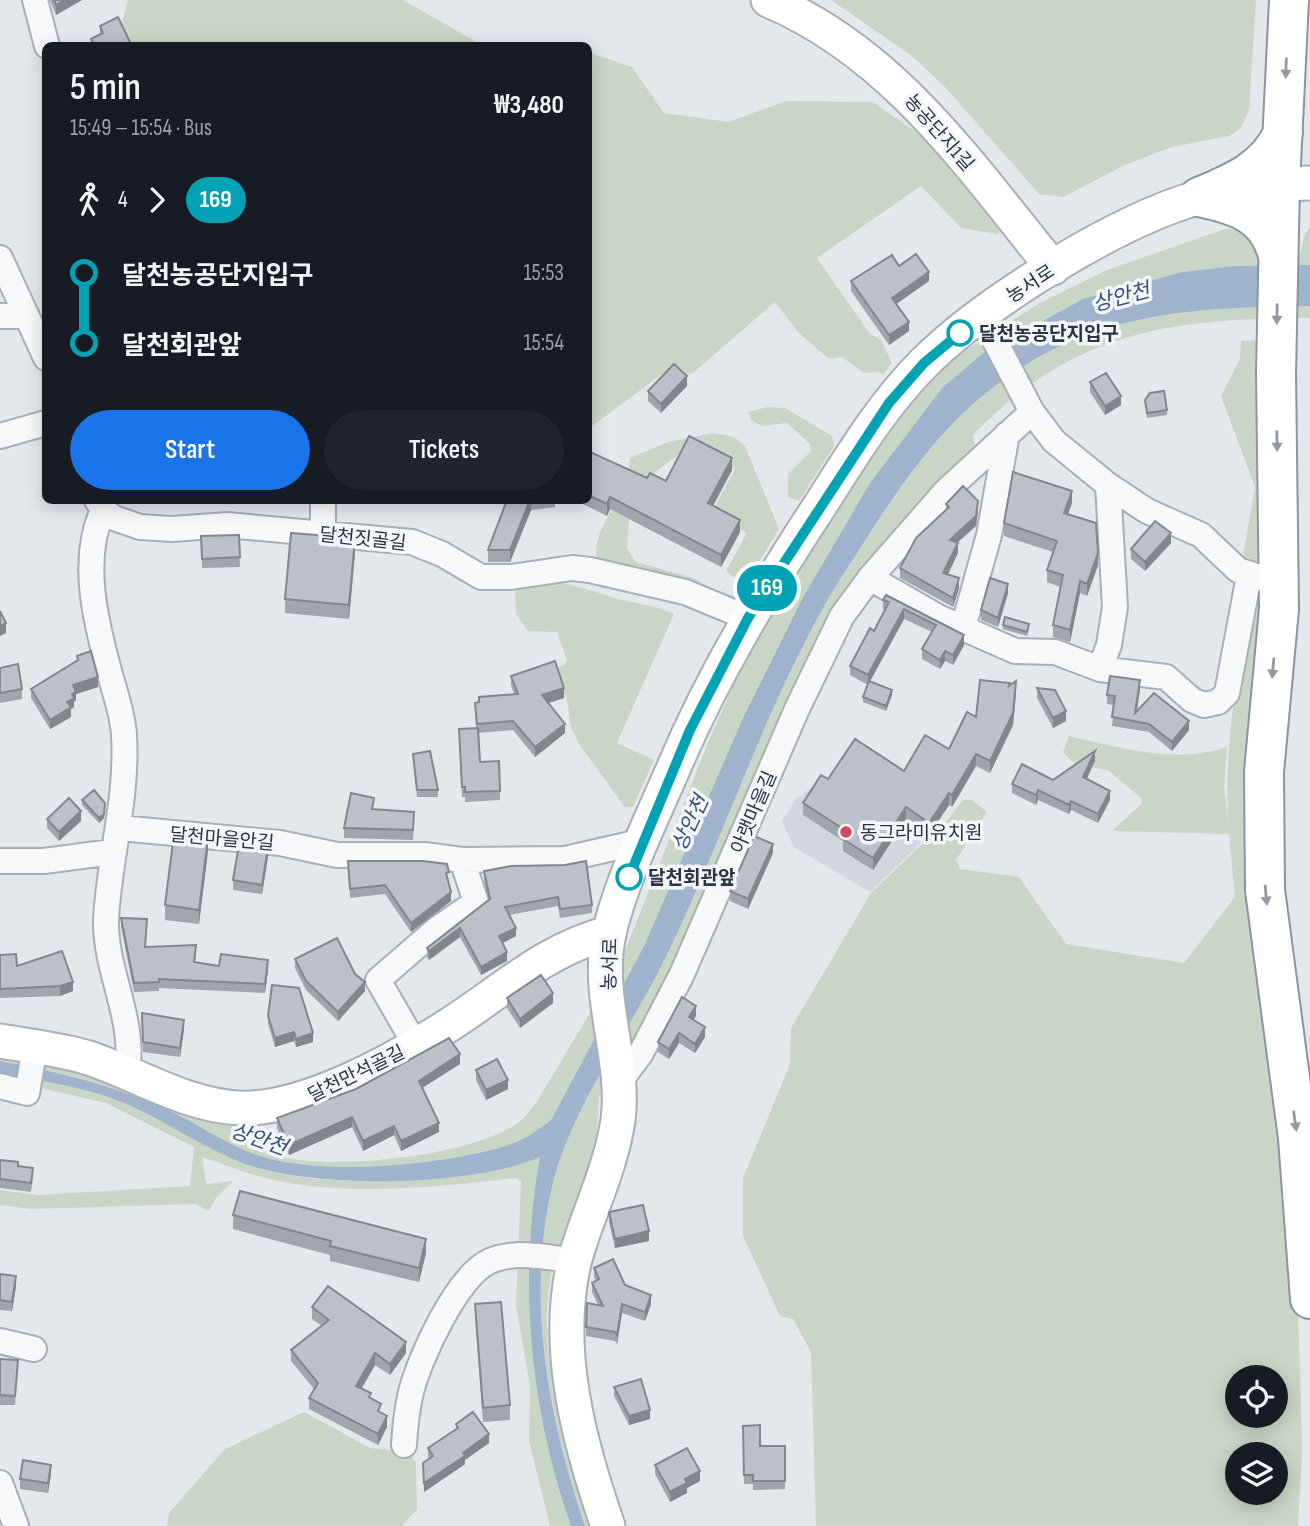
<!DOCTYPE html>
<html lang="en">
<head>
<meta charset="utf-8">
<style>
  :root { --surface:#171b24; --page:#20242c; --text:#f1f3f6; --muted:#9ea1a6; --accent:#1a73e8 }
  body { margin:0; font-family:"Sofia Sans Condensed","Noto Sans KR",sans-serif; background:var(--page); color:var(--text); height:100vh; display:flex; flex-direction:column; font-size:26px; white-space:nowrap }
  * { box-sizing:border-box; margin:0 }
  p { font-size:23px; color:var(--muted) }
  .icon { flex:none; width:38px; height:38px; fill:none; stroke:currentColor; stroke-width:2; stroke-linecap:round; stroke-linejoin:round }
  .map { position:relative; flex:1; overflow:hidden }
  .drawer { position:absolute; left:42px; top:42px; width:550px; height:462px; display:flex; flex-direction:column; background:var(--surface); border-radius:10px; box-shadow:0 4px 18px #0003 }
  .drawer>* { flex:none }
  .badge { padding:0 14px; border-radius:23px; font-size:24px; line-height:46px }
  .controls { position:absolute; left:1225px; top:1365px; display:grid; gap:14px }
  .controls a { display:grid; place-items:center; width:63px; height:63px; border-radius:50%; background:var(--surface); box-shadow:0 4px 18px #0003; font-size:35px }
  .map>.badge { position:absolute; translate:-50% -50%; box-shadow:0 0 0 4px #fff }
  .legs { display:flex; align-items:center; gap:10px; height:77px; padding:0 28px; font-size:23px }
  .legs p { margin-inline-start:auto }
  .overview { display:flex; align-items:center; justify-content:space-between; height:119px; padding:0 28px }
  h1 { font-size:38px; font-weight:600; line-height:52px }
  .action { display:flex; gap:14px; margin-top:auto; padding:14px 28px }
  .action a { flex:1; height:80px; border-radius:42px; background:var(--accent); color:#fff; font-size:28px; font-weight:600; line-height:80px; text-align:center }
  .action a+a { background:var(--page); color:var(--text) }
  ul { padding:0 28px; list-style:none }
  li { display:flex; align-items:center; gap:24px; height:70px; font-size:26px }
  li i { display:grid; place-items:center; width:10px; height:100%; margin:0 9px; background:currentColor }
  li i::after { content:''; width:18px; height:18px; margin:-9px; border:5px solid; border-radius:50%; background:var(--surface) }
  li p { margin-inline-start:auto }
  li:first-child i { background:linear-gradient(#0000 50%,currentColor 0) }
  li:last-child i { background:linear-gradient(currentColor 50%,#0000 0) }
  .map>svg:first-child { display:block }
  .built { fill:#d2d6de }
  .green { fill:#c9d6c5; fill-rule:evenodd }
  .water { fill:#9fb4cc }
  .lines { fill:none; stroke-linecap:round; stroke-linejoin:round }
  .street-casing { stroke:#a9aeb7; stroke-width:28 }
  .secondary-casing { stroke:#a9aeb7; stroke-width:37 }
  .highway-casing { stroke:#8b94a3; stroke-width:42 }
  .street { stroke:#f7f8fa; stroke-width:24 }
  .secondary { stroke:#fff; stroke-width:33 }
  .highway { stroke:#fff; stroke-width:38 }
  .wall { fill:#a1a5ae }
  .shaded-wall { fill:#83868d }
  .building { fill:#bbc0ca; stroke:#83868d; stroke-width:2 }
  .oneway { fill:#959aa2 }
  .line-1-casing { stroke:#fff; stroke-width:16 }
  .line-1 { stroke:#00a3b4; stroke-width:10 }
  .stop-1-dot { fill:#fff; stroke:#00a3b4; stroke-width:3.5 }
  .poi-dot { fill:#d1495b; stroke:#f4f6f9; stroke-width:2.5 }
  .labels { text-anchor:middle; stroke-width:7; stroke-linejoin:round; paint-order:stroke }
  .street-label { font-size:19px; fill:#2b3445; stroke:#f4f6f9 }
  .stop-label { font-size:19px; font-weight:bold; fill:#2b3445; stroke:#f4f6f9; text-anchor:start }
  .poi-label { font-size:19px; fill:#2b3445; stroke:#f4f6f9; text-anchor:start }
  .water-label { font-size:21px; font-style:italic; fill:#34527a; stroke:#f4f6f9 }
</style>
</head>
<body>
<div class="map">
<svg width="1310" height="1526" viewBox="0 0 1310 1526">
  <rect width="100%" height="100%" fill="#e4e7ec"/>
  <path class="built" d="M825,778L921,843L870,892L794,847L782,821L796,799Z"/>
  <path class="green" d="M128,0H403L482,45H134L122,23Z
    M831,0H1256L1249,110L1241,128L1229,136L1172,147L1125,165L1063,197L1039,194L945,87L912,56Z
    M588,52L632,67L664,113L729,122L786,101L873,102L929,141L1002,228L998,234L961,228L921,186L817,258L870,334L881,340L892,363L883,375L879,372L864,373L842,357L829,359L798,332L775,302L694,372L682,377L670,368L588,429Z
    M1310,227V265L1234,266L1182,272L1083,299L983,353L942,388L870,483L802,599L742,720L644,946L551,1120C537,1131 523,1141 505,1146C442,1165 327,1176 263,1157C230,1147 199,1124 168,1110C113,1085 59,1072 0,1061V1053L70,1065L235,1120L243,1140C257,1148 271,1155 287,1158C343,1169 472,1156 518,1123C525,1118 530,1110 536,1103L621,961L707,745L753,641L844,494L895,421L933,376L955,357L1038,304L1107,270L1225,229C1246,229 1251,238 1260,255H1300L1305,234Z
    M1310,306V318C1171,319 1075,330 973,435L975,451L905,526L733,838L634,1047L599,1097L597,1132L591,1158L562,1249L554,1252C552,1273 547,1295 547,1316C547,1388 568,1458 589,1526H585C548,1416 526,1301 552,1187C572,1104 630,1032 666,957C721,844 760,722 821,612C835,586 852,562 868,537C902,483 940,429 990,390C1090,311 1190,308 1310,306Z
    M1260,340L1300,1366L1302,1454L1298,1526H816L811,1352L793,1319L780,1316L743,1236V1178L790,1064L791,1028L871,893L922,844L934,837L963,800H972L987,812L956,860L960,869L1019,877L1066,944L1184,963L1235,897L1229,834L1112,831L1142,803L1141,798L1109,771L1074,763L1063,752L1069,736C1120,748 1176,764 1227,747L1224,786L1229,829C1223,753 1236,680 1249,604L1256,593L1265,588L1242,562L1255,487L1221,396L1240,359L1241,341ZM1237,1377H1276V1416H1237ZM1237,1454H1276V1493H1237Z
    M768,407L785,408L832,436L834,446L799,501L788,497V474L811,451L810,444L787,423L762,426L751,420L748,412Z
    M714,433L734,437L745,446L779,529L751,575L736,579L726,571L747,533L711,514L735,469L689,446L647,479L629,520L627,549L636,562L694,578L711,589L712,596L599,563C587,537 618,506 627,481C629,474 629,466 630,458L668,442Z
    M543,581C568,583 588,589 611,597C633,604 653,604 674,614L617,743L654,760L633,807H625L579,744L571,728L567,699L556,668L564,665L567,660L557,632L528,631L516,614L515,583Z
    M0,1073C39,1081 81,1086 119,1101C165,1119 206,1149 253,1166C319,1191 477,1184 541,1156C517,1280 529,1408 571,1526H550L529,1441L530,1385L516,1305L521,1182L517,1178C435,1187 350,1197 269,1179C246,1174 224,1164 202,1157L206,1184L233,1181L215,1199L209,1211L195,1204L31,1209L0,1205V1190L38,1195L190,1186L194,1147L106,1103L0,1079Z
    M304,1412L370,1448L410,1452L416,1464L417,1510L401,1526H167L169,1513L225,1449Z"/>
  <path class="water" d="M1310,265V306C1190,308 1090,311 990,390C942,427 905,479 872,530C855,557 836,584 821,612C760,722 721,844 666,957C630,1032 572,1104 552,1187C526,1301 548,1416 585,1526H571C529,1407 518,1281 540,1157C472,1186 329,1188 258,1168C212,1155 165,1119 119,1101C81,1086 39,1081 0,1073V1061C59,1072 113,1085 168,1110C199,1124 230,1147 263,1157C327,1176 442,1165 505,1146C523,1141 537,1131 551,1120L644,946L742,720L802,599L870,483L942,388L983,353L1083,299L1182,272L1234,266Z"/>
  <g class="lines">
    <defs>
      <path id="street" d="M35,0L47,46
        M0,258L46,358
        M0,316H26
        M982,316L1032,412L1054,441L1108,485L1147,511L1201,535L1238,570L1265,579
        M0,436L46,423
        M97,500L103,510L114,518L140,527L172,529L227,525L412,542L442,554L481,577H511L572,568L590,570L685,592L748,618
        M323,500V533
        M103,510C79,561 97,627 111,678C116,696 123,716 124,735C128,798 109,858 106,920C105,972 136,1020 127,1072
        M870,578L938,617L1015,651L1055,652L1100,669L1166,677L1192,700L1204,705L1218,702L1227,693L1249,576
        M963,628L989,535L1007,434
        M1100,669L1109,645L1115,607L1108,485
        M120,828L280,843L337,855H424L462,860L565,859L644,841
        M0,861H44L112,852
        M415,1044L378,980L437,929L476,902L462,860
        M618,1084L641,1053L682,974L797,709L842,616L870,578L946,491L1032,412
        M0,1086L27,1093L35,1047
        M0,1341L34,1349
        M404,1445C405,1427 407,1409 411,1392C420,1357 457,1276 490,1261C516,1250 548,1257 575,1261
        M0,1483L16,1526"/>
      <path id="secondary" d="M768,0C894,53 970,166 1053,268
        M0,1041C29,1046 60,1049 89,1058C139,1075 185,1105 239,1108C303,1111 395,1060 449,1025C502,991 546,949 609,933
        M608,1526C579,1443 553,1346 575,1259C588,1213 611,1168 618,1120C626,1059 595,996 609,934C620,883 653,816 674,767C713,675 764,591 819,507C851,457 882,405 924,363C985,302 1118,220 1200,197C1237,187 1273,184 1310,183"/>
      <path id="highway" d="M1289,0L1280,184L1276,373L1279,609L1264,772L1265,890L1298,1138L1310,1299
        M1199,197C1233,183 1267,169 1283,133
        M1199,197C1237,205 1268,214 1278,256"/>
    </defs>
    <use href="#street" class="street-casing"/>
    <use href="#secondary" class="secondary-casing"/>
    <use href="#highway" class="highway-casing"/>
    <use href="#street" class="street"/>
    <use href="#secondary" class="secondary"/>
    <use href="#highway" class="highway"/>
  </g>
  <path class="wall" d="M50,0H82L56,15Z
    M100,26L132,46H91V39L100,34Z
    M899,266L929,281L896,304L909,331L889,345L851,291V281Z
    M1090,382L1121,405L1105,415L1090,392Z
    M687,386L661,413L648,401V391Z
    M1145,400L1167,410V415L1147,418Z
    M588,451L647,478L666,481L732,470L713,506L740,532L721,567L610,509L607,516L575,500H588Z
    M507,500H555V507L531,510L510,562H488V550Z
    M1072,503L1068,514L1098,565L1087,596L1080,593L1070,642L1053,637V625L1060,587L1047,582V570L1053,552L1004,536V523Z
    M946,504L978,511L976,526L957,543L958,553L948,575L959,588L953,607L900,578V568L946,510Z
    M239,535L240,567L202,568L201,536Z
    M1171,543L1145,571L1131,559V549Z
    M355,553L349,619L285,613V599Z
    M1008,593L998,627L981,620V610Z
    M883,600L964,635V645L953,665L945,661L940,669L922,659V649L932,632L904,619L870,681L892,695L886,711L863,702V697L868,685L850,675V666L874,631L885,610L883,609Z
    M1003,625L1029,629L1027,636L1003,629Z
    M77,656L98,687L76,694V700L74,702V707L71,709V717L50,729L31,698V689L77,661Z
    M0,668L22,689V699L0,703Z
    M511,676L564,698L548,703L565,733L535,757L513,730L478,733L480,762L500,791V800L465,802V797H462L459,738L476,728L475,703L514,694L511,685Z
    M1010,686L1016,693L1013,725L990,773L976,766L952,807L949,805L929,835L906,819L873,870L843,851V841L803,815V803L828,779L904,771L949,749L976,717Z
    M1037,688L1066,721L1053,728L1037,698Z
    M1140,689L1137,711L1189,730L1172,751L1149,732L1112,726L1114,705L1107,704V695Z
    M413,754L438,790V797H417Z
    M1095,761L1086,779L1110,800L1098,823L1071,810L1069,814L1038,800L1036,805L1012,793V784L1053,780Z
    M82,800L105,808L104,818L99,823L82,805Z
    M374,809L414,822L413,840L344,838V828Z
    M47,819L81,821L59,841L47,828Z
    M208,851L199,924L165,920V905Z
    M773,853L748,909L730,901V891Z
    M268,857L262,894L233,890V880Z
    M348,861L449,881H448L451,901L411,932L385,894L350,898Z
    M484,871L592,905V913L560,918L558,906L509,915L516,936L502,943L507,961L481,975L460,937L429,960L427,957V948L488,900L484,880Z
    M121,918L147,928L145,947L196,954L195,962L219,966L268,970L265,993L159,988V991L134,992L121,927Z
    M0,955L17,966L73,991L60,996L0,998Z
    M295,959L355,974L365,991L338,1021L306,990L295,968Z
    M507,998L553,1003L520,1028L507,1008Z
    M142,1013L184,1029L180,1057L143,1052Z
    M268,1016L313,1042L296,1047L294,1041L275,1047L268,1024Z
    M696,1016L693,1020L705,1037L695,1053L679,1043L669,1059L658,1052V1042Z
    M460,1064L422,1088L439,1132L401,1151L394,1135L363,1151L352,1127L289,1155L277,1128V1118Z
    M476,1070L508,1089L486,1100L476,1080Z
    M0,1160L18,1166L33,1177L31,1192L0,1188Z
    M609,1212L649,1241L615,1248L609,1222Z
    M233,1215L426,1253L419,1282L330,1261V1255L233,1229Z
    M594,1268L625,1285L651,1304L645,1321L622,1313L617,1344L615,1341L586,1336L587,1303L598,1305L592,1292V1283L596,1281L594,1277Z
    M0,1274L16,1286L12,1311L0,1310Z
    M475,1304L510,1405V1420L483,1422L475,1318Z
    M312,1307L406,1353L390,1375L375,1365L362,1388L371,1398L381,1413L387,1427L378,1445L309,1409V1398L314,1389L291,1361V1350L322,1326L312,1319Z
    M0,1359L18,1370L15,1405H0Z
    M614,1387L650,1419L629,1425L614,1396Z
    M456,1424L489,1443L465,1460V1464L424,1492L423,1463L429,1459L428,1457V1448L456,1429Z
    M743,1426L760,1446H785V1489L753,1490V1484H744Z
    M655,1465L700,1481L687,1488V1493L670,1502L655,1474Z
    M51,1474L48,1493L20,1489V1479Z"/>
  <path class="shaded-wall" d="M65,0H82L56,15V5Z
    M929,272V281L892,307V298Z
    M909,322V331L889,345V335Z
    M687,376V386L661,413V404Z
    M1121,396V405L1105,415V406Z
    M732,458V470L708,515V503Z
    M1072,491V503L1064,525V513Z
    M610,497V509L607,516V504Z
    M530,500H531V510L510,562V550Z
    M978,501V511L976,526L950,549V540Z
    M740,520V532L721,567V555Z
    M1171,533V543L1145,571V562Z
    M355,538V553L349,619V605Z
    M958,543V553L943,583V573Z
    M1098,553V565L1087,596V584Z
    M959,578V588L953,607V598Z
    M1080,581V593L1070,642V630Z
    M1008,584V593L998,627V618Z
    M904,609V619L868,685V675Z
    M6,623V633L0,636V626Z
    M964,635V645L953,665V655Z
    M945,651V661L940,669V660Z
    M98,677V687L76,694V700L74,702V707L71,709V717L50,729V720L67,702L73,685Z
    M1140,680V689L1135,722V713Z
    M1016,681V693L1013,725L990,773V761Z
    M564,688V698L542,705V695Z
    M892,690V695L886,711V706Z
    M1066,711V721L1053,728V718Z
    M1189,721V730L1172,751V742Z
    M565,724V733L535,757V747Z
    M1095,751V761L1083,787V777Z
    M976,754V766L952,807V795Z
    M1038,790V800L1036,805V795Z
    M1110,791V800L1098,823V814Z
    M949,793V805L929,835V823Z
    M1071,801V810L1069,814V805Z
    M105,803L104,818L99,823V818Z
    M906,807V819L873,870V858Z
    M81,811V821L59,841V832Z
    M208,837V851L199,924V910Z
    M773,844V853L748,909V899Z
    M268,847V857L262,894V885Z
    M451,892V901L411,932V923Z
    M460,928V937L429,960V951Z
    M516,928V936L499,945V936Z
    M507,952V961L481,975V967Z
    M268,960V970L265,993V984Z
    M73,982V991L60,996V986Z
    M365,982V991L338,1021V1012Z
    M553,993V1003L520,1028V1019Z
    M696,1006V1016L689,1027V1017Z
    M184,1020V1029L180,1057V1048Z
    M705,1027V1037L695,1053V1044Z
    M294,1032V1041L275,1047V1038Z
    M313,1033V1042L296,1047V1039Z
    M679,1033V1043L669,1059V1049Z
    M460,1054V1064L419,1090V1081Z
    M508,1080V1089L486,1100V1090Z
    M352,1117V1127L289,1155V1145Z
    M439,1123V1132L401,1151V1141Z
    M394,1126V1135L363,1151V1141Z
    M649,1231V1241L615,1248V1239Z
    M426,1239V1253L419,1282V1268Z
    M16,1276V1286L12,1311V1302Z
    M651,1295V1304L645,1321V1312Z
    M622,1304V1313L617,1344V1335Z
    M406,1342V1353L390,1375V1364Z
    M375,1353V1365L356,1397V1386Z
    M650,1410V1419L629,1425V1416Z
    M387,1416V1427L378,1445V1434Z
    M489,1434V1443L465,1460V1464L424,1492V1483L463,1453Z
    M51,1465V1474L48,1493V1483Z
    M700,1471V1481L687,1488V1493L670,1502V1492L685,1479Z"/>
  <path class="building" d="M54,0H65L56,5Z
    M118,17L132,46H95L91,39L103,33L100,26Z
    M916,254L929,272L892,298L909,322L889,335L851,281L892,255L899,266Z
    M674,364L687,376L661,404L648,391Z
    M1106,373L1121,396L1105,406L1090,382Z
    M1164,391L1167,410L1147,413L1145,400L1150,393Z
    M689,436L732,458L708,503L740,520L721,555L610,497L607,504L588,495V451L647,478L650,473L666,481Z
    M1013,472L1072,491L1064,513L1096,523L1098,553L1087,584L1080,581L1070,630L1053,625L1063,575L1047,570L1057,541L1004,523Z
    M963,486L978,501L976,516L950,540L958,543L943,573L959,578L953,598L900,568L916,538L949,507L946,504Z
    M507,500H530L510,550H488Z
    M1155,521L1171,533L1145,562L1131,549Z
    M291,533L355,538L349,605L285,599Z
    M239,535L240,557L202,559L201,536Z
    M990,578L1008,584L998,618L981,610Z
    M886,595L964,635L953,655L945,651L940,660L922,649L936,625L904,609L868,675L850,666L870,628L874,631L889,602L883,600Z
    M0,611L6,623L0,626Z
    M1005,617L1029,624L1027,632L1003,625Z
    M91,651L98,677L73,685L76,691L72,694L74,698L67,702L71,707L50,720L31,689L78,660L77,656Z
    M555,661L564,688L542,695L565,724L535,747L513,721L477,724L475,703L479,702V697L518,694L511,676Z
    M18,664L22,689L0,693V668Z
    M1110,676L1140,680L1135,713L1154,693L1189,721L1172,742L1149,724L1112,717L1115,696L1107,695Z
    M980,680L1010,683L1009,686L1016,681L1013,713L990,761L976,754L952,795L949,793L929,823L906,807L873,858L843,839L848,832L803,803L821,775L828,779L855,739L904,771L925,735L949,749L967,712L976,717Z
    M869,681L892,690L886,706L863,697Z
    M1037,688L1055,690L1066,711L1053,718Z
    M478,728L480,762L499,761L500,791L465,792V787H462L459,729Z
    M430,751L438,790H417L413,754Z
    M1095,751L1083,777L1110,791L1098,814L1071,801L1069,805L1038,790L1036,795L1012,784L1022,764L1053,780Z
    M94,790L105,803L104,814L99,818L82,800Z
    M351,793L374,798L372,809L414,812L413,830L344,828Z
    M69,798L81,811L59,832L47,819Z
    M174,834L208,837L199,910L165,905Z
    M754,836L773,844L748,899L730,891Z
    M239,845L268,847L262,885L233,880Z
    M348,861H423L447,864L449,872L446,873L451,892L411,923L385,885L350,889Z
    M586,861L592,905L560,909L558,897L505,907L516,928L499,936L507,952L481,967L460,928L429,951L427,948L490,899L484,871L511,866L565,865Z
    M121,918L147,919L145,947L196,945L194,962L219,966L221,954L268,960L265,984L159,979V982L134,983Z
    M337,938L355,974L365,982L338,1012L306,981L295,959Z
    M62,951L73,982L60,986L0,989V955L16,954L17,966Z
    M541,975L553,993L520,1019L507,998Z
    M272,985L299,988L313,1033L296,1039L294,1032L275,1038L268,1016Z
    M682,997L696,1006L689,1017L705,1027L695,1044L679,1033L669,1049L658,1042Z
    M142,1013L184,1020L180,1048L143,1042Z
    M449,1038L460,1054L419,1081L439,1123L401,1141L394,1126L363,1141L352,1117L289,1145L277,1118L356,1089Z
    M497,1059L508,1080L486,1090L476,1070Z
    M0,1160L18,1162V1166L33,1168L31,1183L0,1179Z
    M240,1191L426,1239L419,1268L330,1246L331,1241L233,1215Z
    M643,1205L649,1231L615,1239L609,1212Z
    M613,1259L625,1285L651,1295L645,1312L622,1304L617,1335L615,1332L586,1327L587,1303L603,1306L592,1283L599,1279L594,1268Z
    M0,1274L16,1276L12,1302L0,1300Z
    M328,1286L406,1342L390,1364L375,1353L356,1386L371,1393L369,1397L381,1404L378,1411L387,1416L378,1434L309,1398L318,1383L291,1350L329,1320L312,1307Z
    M501,1302L510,1405L483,1408L475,1304Z
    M0,1359L18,1360L15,1396L0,1395Z
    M641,1379L650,1410L629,1416L614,1387Z
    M473,1412L489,1434L463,1453L465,1456L424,1483L423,1463L433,1456L428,1448L458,1428L456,1424Z
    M760,1425V1446H785V1481H753V1475H744L743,1426Z
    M687,1448L700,1471L685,1479L687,1483L670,1492L655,1465Z
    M23,1460L51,1465L48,1483L20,1479Z"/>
  <defs><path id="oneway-solid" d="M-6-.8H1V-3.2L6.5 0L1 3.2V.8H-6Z" transform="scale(1.75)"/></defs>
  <g class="oneway">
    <use href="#oneway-solid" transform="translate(1286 68) rotate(92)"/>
    <use href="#oneway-solid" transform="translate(1277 314) rotate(91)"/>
    <use href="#oneway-solid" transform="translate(1277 441) rotate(89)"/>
    <use href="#oneway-solid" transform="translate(1273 668) rotate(95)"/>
    <use href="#oneway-solid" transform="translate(1266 895) rotate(85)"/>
    <use href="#oneway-solid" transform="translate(1295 1121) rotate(82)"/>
  </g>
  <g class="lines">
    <defs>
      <path id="line-1" d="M629,877L690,730L748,618L889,403L924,363L960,333"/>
    </defs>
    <use href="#line-1" class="line-1-casing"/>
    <use href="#line-1" class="line-1"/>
  </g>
  <g class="stop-1-dot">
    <circle cx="960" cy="333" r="12"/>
    <circle cx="629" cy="877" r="12"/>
  </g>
  <circle class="poi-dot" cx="846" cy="832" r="7"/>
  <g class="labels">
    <g class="street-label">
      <text transform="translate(940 132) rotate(49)" y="7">농공단지1길</text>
      <text transform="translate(1030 283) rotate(-33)" y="7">농서로</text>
      <text transform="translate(363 538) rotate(6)" y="7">달천짓골길</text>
      <text transform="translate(753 812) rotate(-67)" y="7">아랫마을길</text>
      <text transform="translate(222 838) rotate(5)" y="7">달천마을안길</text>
      <text transform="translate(609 964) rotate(-88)" y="7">농서로</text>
      <text transform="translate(356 1073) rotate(-26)" y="7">달천만석골길</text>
    </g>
    <g class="stop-label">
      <text x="979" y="340">달천농공단지입구</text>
      <text x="648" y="884">달천회관앞</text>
    </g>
    <g class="poi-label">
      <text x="860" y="839">동그라미유치원</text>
    </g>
    <g class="water-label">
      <text transform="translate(1121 297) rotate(-15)" y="7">상안천</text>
      <text transform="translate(690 823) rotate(-65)" y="7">상안천</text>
      <text transform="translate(259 1139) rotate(19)" y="7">상안천</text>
    </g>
  </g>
</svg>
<div class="controls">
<a><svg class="icon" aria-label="locate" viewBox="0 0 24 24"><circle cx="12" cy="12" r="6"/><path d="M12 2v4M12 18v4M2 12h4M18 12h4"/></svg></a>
<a><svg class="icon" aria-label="layers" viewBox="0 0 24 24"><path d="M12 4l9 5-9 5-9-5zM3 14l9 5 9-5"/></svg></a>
</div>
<b class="badge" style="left:767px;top:588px;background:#00a3b4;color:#fff">169</b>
<section class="drawer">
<div class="overview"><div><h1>5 min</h1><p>15:49 – 15:54 · Bus</p></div><b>₩3,480</b></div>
<div class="legs"><svg class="icon" aria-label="walk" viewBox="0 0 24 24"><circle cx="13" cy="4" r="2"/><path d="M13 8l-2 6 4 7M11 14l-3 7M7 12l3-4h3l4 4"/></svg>4<svg class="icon" aria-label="forward" viewBox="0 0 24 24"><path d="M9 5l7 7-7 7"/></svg><b class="badge" style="background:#00a3b4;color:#fff">169</b></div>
<ul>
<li><i style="color:#00a3b4"></i><b>달천농공단지입구</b><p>15:53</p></li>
<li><i style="color:#00a3b4"></i><b>달천회관앞</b><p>15:54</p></li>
</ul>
<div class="action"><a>Start</a><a>Tickets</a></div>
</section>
</div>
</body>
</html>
